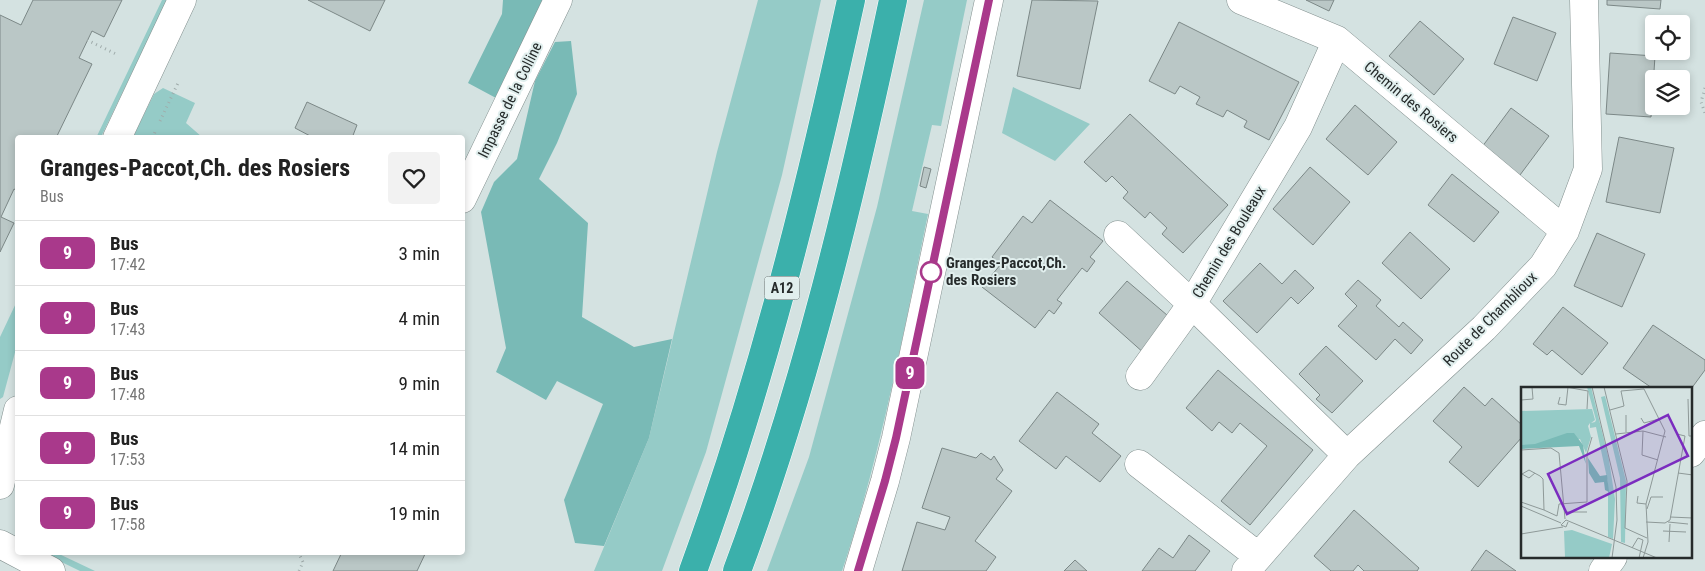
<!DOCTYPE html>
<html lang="en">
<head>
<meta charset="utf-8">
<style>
  :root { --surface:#fff; --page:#f2f2f2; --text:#222; --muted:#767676; --line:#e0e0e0 }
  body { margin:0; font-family:"Roboto Condensed",sans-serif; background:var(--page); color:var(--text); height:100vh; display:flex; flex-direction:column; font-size:19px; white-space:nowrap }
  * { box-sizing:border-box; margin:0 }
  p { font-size:16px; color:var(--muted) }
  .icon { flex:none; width:28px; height:28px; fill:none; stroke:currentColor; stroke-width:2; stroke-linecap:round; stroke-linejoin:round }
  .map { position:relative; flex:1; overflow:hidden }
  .details { position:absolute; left:15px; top:135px; width:450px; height:420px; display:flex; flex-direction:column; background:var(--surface); border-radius:5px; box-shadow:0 2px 8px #0003 }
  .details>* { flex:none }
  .badge { padding:0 10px; border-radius:8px; font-size:18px; line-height:32px }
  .fabs { position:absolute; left:1645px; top:15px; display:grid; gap:10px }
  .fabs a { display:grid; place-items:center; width:45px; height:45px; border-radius:5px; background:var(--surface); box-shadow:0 2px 8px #0003; font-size:25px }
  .map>.badge { position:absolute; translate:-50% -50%; box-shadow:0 0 0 2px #fff }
  .round { display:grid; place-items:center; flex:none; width:52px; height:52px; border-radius:5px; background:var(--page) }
  .head { display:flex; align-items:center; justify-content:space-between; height:85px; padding:0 25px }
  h1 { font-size:24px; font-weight:700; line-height:38px }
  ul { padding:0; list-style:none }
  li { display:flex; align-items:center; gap:15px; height:65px; padding:0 25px; border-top:1px solid var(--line) }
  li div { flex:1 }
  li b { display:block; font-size:19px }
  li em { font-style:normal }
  li .badge { min-width:55px; font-weight:700; text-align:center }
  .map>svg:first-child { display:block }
  .green { fill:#95cbc7 }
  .forest { fill:#79bab6 }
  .building { fill:#bac7c6; stroke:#7c8887 }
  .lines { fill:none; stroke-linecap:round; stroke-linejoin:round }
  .minor-casing { stroke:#83908f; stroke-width:29 }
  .tertiary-casing { stroke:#83908f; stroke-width:29 }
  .motorway-casing { stroke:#fff; stroke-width:29 }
  .path { stroke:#9fabaa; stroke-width:3; stroke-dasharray:1 4; stroke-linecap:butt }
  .minor { stroke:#fff; stroke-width:28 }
  .tertiary { stroke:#fff; stroke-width:28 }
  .motorway { stroke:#3bb0ab; stroke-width:28 }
  .line-casing { stroke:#fff; stroke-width:11 }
  .line { stroke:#a9398b; stroke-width:8 }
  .stop-dot { fill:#fff; stroke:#a9398b; stroke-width:2.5 }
  .labels { text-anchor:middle; stroke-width:4; stroke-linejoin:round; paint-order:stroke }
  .shield { fill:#e1efee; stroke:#5e6666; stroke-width:1 }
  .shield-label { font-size:14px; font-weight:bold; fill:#262b2b }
  .street-label { font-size:15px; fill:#262b2b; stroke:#e1efee }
  .stop-label { font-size:15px; font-weight:bold; fill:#262b2b; stroke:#e1efee; text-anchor:start }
  .inset-road { fill:none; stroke:#8e9998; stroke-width:1 }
  .view { fill:#7b2cbf; fill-opacity:0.15; stroke:#7b2cbf; stroke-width:2.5 }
  .inset-edge { fill:none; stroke:#262b2b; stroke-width:2.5 }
</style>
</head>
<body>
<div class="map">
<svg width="1705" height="571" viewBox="0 0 1705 571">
  <rect width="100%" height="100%" fill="#d4e2e1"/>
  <path class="green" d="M162,0H167L101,137L96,138Z
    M758,0H821L782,175L706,452L662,571H594L649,438L717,152Z
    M924,0H967L941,126L932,125L912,211L928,214C903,334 881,455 842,571H767L809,457L877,207Z
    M1013,87L1090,124L1055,161L1002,133Z
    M163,88L195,103L186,123L202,137H133L154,94Z
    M17,301V345L3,397L0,399V337Z
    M43,553H57L95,571H80Z"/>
  <path class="forest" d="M503,0H549L496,98L468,83L502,14Z
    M571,41L577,94L557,143L539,179L588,223L582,317L634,347L672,339L649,438L604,546L575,543L564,500L603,404L557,381L546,400L496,372L506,348L481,212L494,182L517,159L535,81L555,42Z"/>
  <path class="building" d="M33,0H122L104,37L92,31L79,58L92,64L56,138H18V191L14,189L1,217L14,223L0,252V15L21,25Z
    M308,0H385L370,31Z
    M1032,0L1098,1L1080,89L1017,76Z
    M1306,0H1334L1329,11Z
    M1607,0H1661L1660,9L1607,5Z
    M1513,17L1556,33L1537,81L1494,64Z
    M1420,21L1464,59L1434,95L1389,56Z
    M1179,22L1299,82L1269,140L1244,127L1247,121L1227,110L1223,117L1196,104L1200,97L1180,86L1175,94L1149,81Z
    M1610,53L1655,56L1651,117L1606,114Z
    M307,102L357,125L352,138H314L295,128Z
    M1355,105L1397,142L1368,175L1326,139Z
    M1511,108L1549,136L1517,179L1479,151Z
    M1130,114L1228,205L1183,253L1162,234L1167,228L1150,212L1145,218L1123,198L1128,192L1112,176L1106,182L1084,162Z
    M1619,137L1674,148L1660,213L1606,202Z
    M924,167L931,169L926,188L920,186Z
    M1310,167L1350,202L1313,245L1273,209Z
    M1452,174L1499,212L1474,242L1428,205Z
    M1050,200L1103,241L1090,257L1095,261L1087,272L1082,268L1057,300L1062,303L1054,314L1049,310L1035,328L982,287L1001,264L992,257L1023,216L1032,223Z
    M1410,232L1450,269L1421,299L1382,263Z
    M1597,233L1645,254L1622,307L1574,286Z
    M1260,263L1282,284L1295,270L1314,288L1298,304L1291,297L1257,333L1223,301Z
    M1358,280L1381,300L1376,306L1399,327L1403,322L1423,340L1411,354L1395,339L1376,360L1338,326L1357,306L1345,294Z
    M1127,281L1174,321L1145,354L1099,313Z
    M1563,307L1608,343L1582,375L1552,350L1547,355L1533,344Z
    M1653,325L1705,360V370L1691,389L1652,388L1623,368Z
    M1326,346L1363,381L1332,413L1316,399L1320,395L1299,374Z
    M1218,370L1313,450L1250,525L1221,501L1267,446L1240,423L1232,433L1219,422L1212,431L1186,408Z
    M1464,387L1485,406L1492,398L1522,425V437L1478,487L1449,462L1462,447L1433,421Z
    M1057,392L1099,424L1092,433L1121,456L1100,482L1066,456L1056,469L1019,441Z
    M942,448L976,458L981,453L991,460L994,456L1003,470L996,479L1012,491L975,541L996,557L986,571H902L917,522L945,530L950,517L922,508Z
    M1354,510L1419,568L1417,571H1364L1358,565L1353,571H1331L1314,556Z
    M1189,535L1210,551L1195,571H1142L1159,548L1173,558Z
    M1486,550L1516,571H1471Z
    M342,552H426L417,571H333Z
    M1075,560L1087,571H1064Z"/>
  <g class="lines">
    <defs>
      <path id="minor" d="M1241,0L1337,40L1565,231
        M1337,40L1298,127L1192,304L1347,455
        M117,138L182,0
        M462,199L558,0
        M1118,235L1192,304L1140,376
        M1691,453L1705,435
        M1139,464L1258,556
        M0,485L18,410
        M0,544L51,571
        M1246,571L1347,455L1484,328L1543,266L1565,231L1588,169L1584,0
        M1603,571L1613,557"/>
      <path id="tertiary" d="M858,571L885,481L896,438L989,0"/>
      <path id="motorway" d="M693,571C761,385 809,193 851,0
        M737,571C806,386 852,193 893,0"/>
    </defs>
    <use href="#minor" class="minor-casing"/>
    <use href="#tertiary" class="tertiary-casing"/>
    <use href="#motorway" class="motorway-casing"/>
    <path class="path" d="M87,40L116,54
      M1705,88L1701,102L1705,113
      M160,121L179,81
      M153,138L156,129
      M298,552L303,562L299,571"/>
    <use href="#minor" class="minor"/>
    <use href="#tertiary" class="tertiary"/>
    <use href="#motorway" class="motorway"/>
  </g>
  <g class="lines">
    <defs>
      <path id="line" d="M858,571L885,481L896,438L989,0"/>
    </defs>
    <use href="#line" class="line-casing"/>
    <use href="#line" class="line"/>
  </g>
  <circle class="stop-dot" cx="931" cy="272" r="10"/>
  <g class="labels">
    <rect class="shield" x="764.5" y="276.5" width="35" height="23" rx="4"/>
    <g class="shield-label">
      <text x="782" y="293">A12</text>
    </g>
    <g class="street-label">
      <text transform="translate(510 100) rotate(-64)" y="5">Impasse de la Colline</text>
      <text transform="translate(1411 102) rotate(40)" y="5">Chemin des Rosiers</text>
      <text transform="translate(1229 242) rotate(-59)" y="5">Chemin des Bouleaux</text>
      <text transform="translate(1490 319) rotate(-45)" y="5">Route de Chamblioux</text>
    </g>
    <g class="stop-label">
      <text x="946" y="268">Granges-Paccot,Ch.<tspan x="946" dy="17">des Rosiers</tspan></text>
    </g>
  </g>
  <g transform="translate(1521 387)">
    <rect width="171" height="171" fill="#d4e2e1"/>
    <path d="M66,0H70L88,73L94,112L92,152L87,150V96L75,40L69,41V36L67,39L70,50L65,66L59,52L0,60V24L71,22L74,33L70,36L74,35L75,33ZM84,9L105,94L104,156L100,155L99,91L80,10ZM51,143L91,157L88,171H9L44,170L43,144Z" fill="#95cbc7"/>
    <path d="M46,46H53L62,58L65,77L58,59L0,62V58L14,57ZM67,71L79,89L86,88L88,105L84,103L83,95L74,96L68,86Z" fill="#79bab6"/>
    <path class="inset-road" d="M45,0L67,4L66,22M71,0L95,100L96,133L91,171M83,0L106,94L104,141L126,151M39,10L37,17L45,18L47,0M167,12L168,49H172M0,13L12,12L11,0M89,23L103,19L100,4L123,2L144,44L125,117L127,155L122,171M105,28V45M120,31L123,36L138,32M122,44L121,68L137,73M95,47L122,44L145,50M0,63L30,61L38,66L44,132M14,86L8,91L1,87L8,83L19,89L22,92L23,123L36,129L38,117L66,115V67L71,50M157,86L172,88M117,109L116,116L125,117M0,115L23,123M0,119L40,136M126,122L130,110H142M44,125H66M149,130L172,131M47,135L45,140L40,138L45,133L136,171M125,135L144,136L149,133L164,49L156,47M147,135L167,137M142,144L165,145M0,147L42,140M148,155L149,137M111,161L117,151L122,153L118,171"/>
    <path class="view" d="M147,28L167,69L46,127L27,87Z"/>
    <rect width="171" height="171" class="inset-edge"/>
  </g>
</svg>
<div class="fabs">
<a><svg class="icon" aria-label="locate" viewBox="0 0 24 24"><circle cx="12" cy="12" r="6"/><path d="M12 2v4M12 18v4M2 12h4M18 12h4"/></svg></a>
<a><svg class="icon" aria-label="layers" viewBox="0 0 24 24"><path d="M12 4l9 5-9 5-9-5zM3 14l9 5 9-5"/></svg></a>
</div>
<b class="badge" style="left:910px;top:373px;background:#a9398b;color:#fff">9</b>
<section class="details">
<div class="head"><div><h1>Granges-Paccot,Ch. des Rosiers</h1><p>Bus</p></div><a class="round"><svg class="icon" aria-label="heart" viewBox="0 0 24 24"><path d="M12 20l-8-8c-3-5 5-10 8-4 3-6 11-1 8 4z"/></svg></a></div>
<ul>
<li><span class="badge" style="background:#a9398b;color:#fff">9</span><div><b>Bus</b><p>17:42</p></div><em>3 min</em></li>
<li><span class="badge" style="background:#a9398b;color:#fff">9</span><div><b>Bus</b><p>17:43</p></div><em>4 min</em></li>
<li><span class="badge" style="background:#a9398b;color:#fff">9</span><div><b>Bus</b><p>17:48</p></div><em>9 min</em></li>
<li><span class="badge" style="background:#a9398b;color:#fff">9</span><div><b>Bus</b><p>17:53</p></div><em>14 min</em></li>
<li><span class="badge" style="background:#a9398b;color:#fff">9</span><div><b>Bus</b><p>17:58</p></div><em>19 min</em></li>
</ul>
</section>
</div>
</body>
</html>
